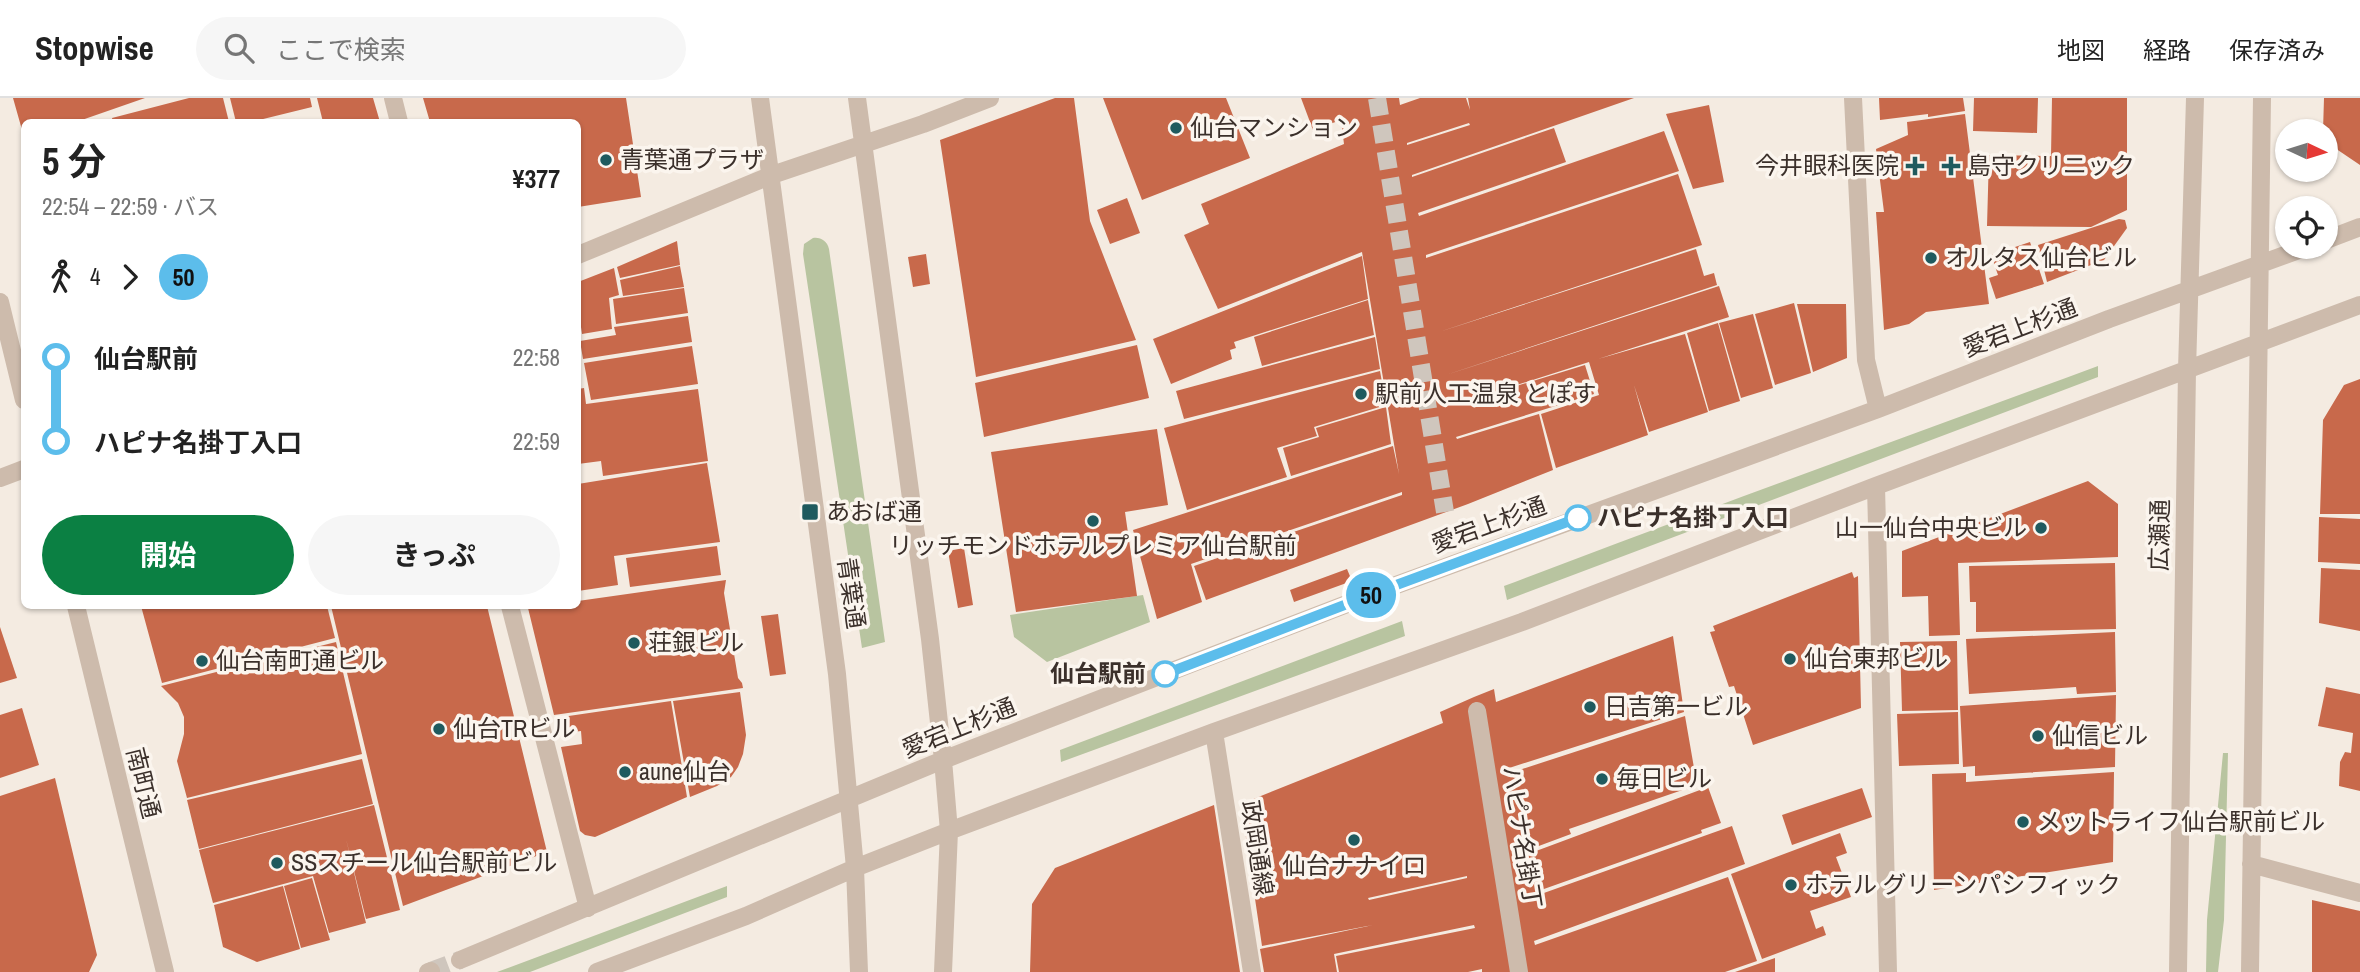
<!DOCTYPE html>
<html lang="ja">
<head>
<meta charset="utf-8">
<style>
  :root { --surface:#fff; --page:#f6f6f6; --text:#222; --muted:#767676; --line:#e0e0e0; --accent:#0b8043 }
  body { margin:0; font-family:"Archivo Narrow","Noto Sans JP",sans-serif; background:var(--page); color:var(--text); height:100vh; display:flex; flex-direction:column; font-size:26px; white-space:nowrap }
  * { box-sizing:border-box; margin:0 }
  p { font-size:23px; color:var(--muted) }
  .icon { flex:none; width:38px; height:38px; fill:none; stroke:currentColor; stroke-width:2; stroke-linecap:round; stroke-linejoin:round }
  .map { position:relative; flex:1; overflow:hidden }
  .panel { position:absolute; left:21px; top:21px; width:560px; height:490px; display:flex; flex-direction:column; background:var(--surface); border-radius:10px; box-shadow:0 2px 5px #0004 }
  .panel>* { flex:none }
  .badge { padding:0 14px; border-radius:23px; font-size:24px; line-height:46px }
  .needle { width:46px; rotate:94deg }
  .fabs { position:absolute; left:2275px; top:21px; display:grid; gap:14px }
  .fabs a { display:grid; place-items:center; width:63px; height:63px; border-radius:50%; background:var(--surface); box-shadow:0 2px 5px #0004; font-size:35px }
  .map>.badge { position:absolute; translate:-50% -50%; box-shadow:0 0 0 4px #fff }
  .legs { display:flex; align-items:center; gap:10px; height:77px; padding:0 21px; font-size:23px }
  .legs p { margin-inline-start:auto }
  .head { display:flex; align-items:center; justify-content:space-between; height:119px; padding:0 21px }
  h1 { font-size:38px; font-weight:700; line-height:52px }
  .action { display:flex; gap:14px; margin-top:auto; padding:14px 21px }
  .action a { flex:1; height:80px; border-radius:42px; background:var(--accent); color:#fff; font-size:28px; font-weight:700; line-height:80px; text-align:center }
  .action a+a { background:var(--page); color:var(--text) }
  ul { padding:0 21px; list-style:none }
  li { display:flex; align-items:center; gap:24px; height:84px; font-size:26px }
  li i { display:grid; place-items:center; width:10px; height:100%; margin:0 9px; background:currentColor }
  li i::after { content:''; width:18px; height:18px; margin:-9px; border:5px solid; border-radius:50%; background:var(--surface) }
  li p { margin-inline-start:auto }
  li:first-child i { background:linear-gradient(#0000 50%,currentColor 0) }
  li:last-child i { background:linear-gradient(currentColor 50%,#0000 0) }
  header { display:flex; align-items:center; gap:42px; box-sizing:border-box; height:98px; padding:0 35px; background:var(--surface); border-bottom:2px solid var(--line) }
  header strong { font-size:33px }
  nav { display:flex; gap:38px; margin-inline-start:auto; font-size:24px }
  .search { width:490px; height:63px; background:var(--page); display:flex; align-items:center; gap:18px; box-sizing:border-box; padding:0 24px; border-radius:38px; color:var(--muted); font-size:26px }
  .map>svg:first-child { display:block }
  .green { fill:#b8c4a0 }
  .building { fill:#c8694b; fill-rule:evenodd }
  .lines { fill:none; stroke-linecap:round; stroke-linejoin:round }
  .minor-tunnel { stroke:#cfc6bd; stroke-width:18; stroke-dasharray:18 9; stroke-linecap:butt }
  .minor { stroke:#cdbbac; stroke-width:18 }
  .line-1-casing { stroke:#fff; stroke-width:16 }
  .line-1 { stroke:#5cbdeb; stroke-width:10 }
  .poi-dot { fill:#1f5a5e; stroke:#fbf5ee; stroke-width:2.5 }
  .stop-1-dot { fill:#fff; stroke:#5cbdeb; stroke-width:3.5 }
  .labels { text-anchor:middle; stroke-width:7; stroke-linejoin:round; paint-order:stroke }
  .poi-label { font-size:24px; fill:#3b302b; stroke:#fbf5ee; text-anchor:start }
  .street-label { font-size:24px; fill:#3b302b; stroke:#fbf5ee }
  .stop-label { font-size:24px; font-weight:bold; fill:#3b302b; stroke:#fbf5ee; text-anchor:start }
</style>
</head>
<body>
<header>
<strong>Stopwise</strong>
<div class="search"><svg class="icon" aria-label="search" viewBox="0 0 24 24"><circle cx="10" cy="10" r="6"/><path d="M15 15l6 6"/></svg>ここで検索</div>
<nav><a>地図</a><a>経路</a><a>保存済み</a></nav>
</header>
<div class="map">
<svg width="2360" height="874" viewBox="0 0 2360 874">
  <rect width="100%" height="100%" fill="#f4ebe1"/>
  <path class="green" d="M813,140C821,139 827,143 829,151L885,544L862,550L803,156L804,146Z
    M2098,268V279L1507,502L1504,488C1701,413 1900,341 2098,268Z
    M1143,497L1150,524L1047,564L1014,539L1010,517Z
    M1402,523L1405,538L1061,664L1060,652Z
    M2223,655H2228L2224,822L2218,874H2206L2207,822Z
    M727,788V799L530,874H497Z"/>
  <path class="building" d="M13,0H145L76,24H24V39Z
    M189,0H223L229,24H113L112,20Z
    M230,0H310L312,9L251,24H236Z
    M317,0H373L380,24H323Z
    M423,0H626L641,99L578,109V24H476L475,21L453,24H430Z
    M1055,0H1074L1090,123L1136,242L976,279L940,42Z
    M1103,0H1226L1250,60L1142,102Z
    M1301,0H1399L1400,7L1420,0H1466L1470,12L1468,0H1634L1412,77V79L1554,30L1566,64L1418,115L1419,118L1664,33L1679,73L1426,157V160L1678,76L1702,147L1439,234L1696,151L1704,178L1714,175L1717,187L1446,277L1719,188L1729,219L1598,261L1685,236L1708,314L1649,334L1634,287L1648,337L1556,370L1541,316L1599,297L1589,264L1451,308L1585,267L1594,296L1456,339L1457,341L1539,316L1553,372L1468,406L1206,502L1194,468L1402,397V394L1191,466L1202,504L1157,521L1133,432L1393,348L1399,376L1362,154L1218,211L1184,137L1209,126L1201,106L1344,46L1341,22L1313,32ZM1469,25L1470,27L1407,47V45Z
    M1879,0H1963L1965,13L1928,19V16L1880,22Z
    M1974,0H2038L2037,35L1973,33Z
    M2052,0H2127V112L2091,129L1987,128L1989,57L2051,58Z
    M2324,0H2360V67L2326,44V33H2323Z
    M1709,7L1724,84L1693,91L1666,16Z
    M1965,16L1989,206L1926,214L1909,226L1884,232L1876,114H1884L1876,51L1908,37L1907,24Z
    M1127,100L1140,135L1110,146L1097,112Z
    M2119,121L2125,122L2127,130L2104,162L2047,184L2038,147Z
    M677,143L680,167L620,180L617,169Z
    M2030,144L2044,186L1996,201L1989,180L1998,177L1991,157Z
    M926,156L930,186L913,189L908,159Z
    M1362,158L1368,201L1234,244L1236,250L1230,252L1232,261L1171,286L1153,241Z
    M680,168L684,189L623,198L620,182Z
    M614,170L619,197L609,200L612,231L582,236L578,208V184Z
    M684,190L688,215L616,226L613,201Z
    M1368,202L1374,237L1262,268L1254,239Z
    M1794,205L1811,275L1775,287L1755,216Z
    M1797,206H1846L1847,260L1813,274Z
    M1753,216L1773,290L1741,300L1719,225Z
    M688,218L692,244L583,261L580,243L616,237L614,229Z
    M1718,225L1740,303L1709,313L1687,235Z
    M1375,239L1380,271L1184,321L1176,293Z
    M1137,247L1149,300L984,339L975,285Z
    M692,248L698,286L591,302L584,265Z
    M1380,273L1386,307L1314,329L1317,338L1277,350L1287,379L1187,412L1164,330Z
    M2360,281V416H2320L2323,322L2344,287Z
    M584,290L586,306L698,291L708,363L603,378L601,363L578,366V291Z
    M1386,309L1391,346L1291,378L1283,350L1319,339L1316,330Z
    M1157,331L1168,407L1125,414L1137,498L1016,514L991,354Z
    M707,365L720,444L614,458L618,487L578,493V386Z
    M2088,383L2118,406V459L1958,465L1960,537L1929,538L1928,498L1902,499V453Z
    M2319,419L2360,421V466L2318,464Z
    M717,448L721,477L630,489L626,460Z
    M964,450L973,507L958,510L948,453Z
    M2115,465L2116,531L1976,534V504H1970L1969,468Z
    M2321,470L2360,472V533L2319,525Z
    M1347,471L1352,483L1294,504L1290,492Z
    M1852,474L1854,480L1858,478L1861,610L1753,647L1734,588L1729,589L1710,534L1715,533L1713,528Z
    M726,482L724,495L738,580L742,585L743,590L554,617L528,510L546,508H578V503Z
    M141,508H327L335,540L162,585Z
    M331,508H487L547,754L403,808Z
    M778,516L786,576L770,578L761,518Z
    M0,529L17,580L0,585Z
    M2115,534L2116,594L2077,596L2076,589L1969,596L1966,541Z
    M1673,538L1684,614L1506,671L1507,676L1685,618L1697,687L1569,731L1571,736L1520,755V759L1708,689L1721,725L1701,732L1702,735L1527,797V801L1732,728L1745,766L1534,843L1535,847L1728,779L1757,863L1725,874H1482V871L1468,874H1339L1336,858L1475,830L1474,827L1334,856L1337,874H1264L1260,851L1373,827L1262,848L1241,706L1443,625L1440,614L1474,599L1494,591L1496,604ZM1467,778V780L1369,802L1368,800Z
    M1957,543L1958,612L1902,613L1900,544Z
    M336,544L362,656L187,700L177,663L184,636V619L178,605L161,588Z
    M2326,589L2360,596V693L2339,688L2340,664L2345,654L2351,655L2353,635L2318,628Z
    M740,594L746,637L743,656L738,669L731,679L717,688L690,699L673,603Z
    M2116,597L2115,669L1975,678V668L1963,669L1960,608Z
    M671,603L687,699L595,739L585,737L580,733L561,649L582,646L581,633L558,636L555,620Z
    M22,610L39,667L0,680V617Z
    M1958,614L1959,666L1899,668L1897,616Z
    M362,661L373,706L199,751L187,702Z
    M2114,674L2113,764L1934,792L1932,676L1966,675V684Z
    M55,680L97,857L89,874H0V698Z
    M1862,690L1872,719L1792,747L1782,717Z
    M374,707L400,812L366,821L346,741L366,825L329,835L313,778L213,805L199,752Z
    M1214,707L1240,874H1030L1032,806L1055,770Z
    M1840,735L1847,755L1836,759L1851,799L1810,813L1816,831L1823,828L1826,837L1762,861L1731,776Z
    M312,780L330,842L301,850L284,788Z
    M283,788L300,851L257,864L223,849L214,807Z
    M2312,802L2360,813V874H2312Z
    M1775,860V874H1735Z"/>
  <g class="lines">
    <path class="minor-tunnel" d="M1377,0L1445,414
      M431,873L460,862"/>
    <path class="minor" d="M393,0L399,24
      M760,0L837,576L855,770L859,874
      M857,0L930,541L943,662L949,733L943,874
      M1853,0L1866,262L1878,311
      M2326,142L2360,129
      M578,157L772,77L923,26L990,0
      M0,204L24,302
      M0,380L24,371
      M1876,388L1888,874
      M76,508L165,874
      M510,508L588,810
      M1477,613L1519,874
      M1214,634L1252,874
      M2251,766L2360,795
      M460,862L943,662L1167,575L1399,486L1878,311L2109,221L2307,149
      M428,874L431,873
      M597,874L746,818L855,770L949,733L1214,634L1522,524L1876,388L2360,207
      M2178,874L2187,272L2195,0
      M2250,874L2262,0"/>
  </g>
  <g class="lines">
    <defs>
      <path id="line-1" d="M1165,576L1399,486L1578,420"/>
    </defs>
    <use href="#line-1" class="line-1-casing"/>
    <use href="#line-1" class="line-1"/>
  </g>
  <g class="poi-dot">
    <circle cx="1176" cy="30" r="7"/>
    <circle cx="606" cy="62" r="7"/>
    <path d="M1911.5 57.5h7v7h7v7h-7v7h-7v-7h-7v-7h7z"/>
    <path d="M1947.5 57.5h7v7h7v7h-7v7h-7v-7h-7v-7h7z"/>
    <circle cx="1931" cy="160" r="7"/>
    <circle cx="1361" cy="296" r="7"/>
    <rect x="801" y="405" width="18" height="18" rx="3.5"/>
    <circle cx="1093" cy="423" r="7"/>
    <circle cx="2041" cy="430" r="7"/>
    <circle cx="634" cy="545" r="7"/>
    <circle cx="1790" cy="561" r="7"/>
    <circle cx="202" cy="563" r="7"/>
    <circle cx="1590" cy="609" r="7"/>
    <circle cx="439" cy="631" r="7"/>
    <circle cx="2038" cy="638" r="7"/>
    <circle cx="625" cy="674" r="7"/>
    <circle cx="1602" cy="681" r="7"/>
    <circle cx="2023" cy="724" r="7"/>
    <circle cx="1354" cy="742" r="7"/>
    <circle cx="277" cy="765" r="7"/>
    <circle cx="1791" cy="787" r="7"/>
  </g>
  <g class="stop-1-dot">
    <circle cx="1578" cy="420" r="12"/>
    <circle cx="1165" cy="576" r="12"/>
  </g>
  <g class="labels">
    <g class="poi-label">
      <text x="1190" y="38">仙台マンション</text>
      <text x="620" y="70">青葉通プラザ</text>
      <text x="1899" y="76" text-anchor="end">今井眼科医院</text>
      <text x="1967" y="76">島守クリニック</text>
      <text x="1945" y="168">オルタス仙台ビル</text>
      <text x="1375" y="304">駅前人工温泉 とぽす</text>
      <text x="826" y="422">あおば通</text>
      <text x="2027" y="438" text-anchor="end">山一仙台中央ビル</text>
      <text x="1093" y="456" text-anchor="middle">リッチモンドホテルプレミア仙台駅前</text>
      <text x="648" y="553">荘銀ビル</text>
      <text x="1804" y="569">仙台東邦ビル</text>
      <text x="216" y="571">仙台南町通ビル</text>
      <text x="1604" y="617">日吉第一ビル</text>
      <text x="453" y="639">仙台TRビル</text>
      <text x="2052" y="646">仙信ビル</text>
      <text x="639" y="682">aune仙台</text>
      <text x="1616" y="689">毎日ビル</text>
      <text x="2037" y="732">メットライフ仙台駅前ビル</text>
      <text x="291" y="773">SSスチール仙台駅前ビル</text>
      <text x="1354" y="776" text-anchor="middle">仙台ナナイロ</text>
      <text x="1805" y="795">ホテル グリーンパシフィック</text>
    </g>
    <g class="street-label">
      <text transform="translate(2020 230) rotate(-21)" y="8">愛宕上杉通</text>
      <text transform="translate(1489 427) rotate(-20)" y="8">愛宕上杉通</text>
      <text transform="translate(2160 437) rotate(-89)" y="8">広瀬通</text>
      <text transform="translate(851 495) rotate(82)" y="8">青葉通</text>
      <text transform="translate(959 630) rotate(-22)" y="8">愛宕上杉通</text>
      <text transform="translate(143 685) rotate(76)" y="8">南町通</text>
      <text transform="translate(1522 739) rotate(81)" y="8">ハピナ名掛丁</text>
      <text transform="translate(1257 750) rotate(81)" y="8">政岡通線</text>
    </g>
    <g class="stop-label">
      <text x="1597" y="428">ハピナ名掛丁入口</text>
      <text x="1146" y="584" text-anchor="end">仙台駅前</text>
    </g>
  </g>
</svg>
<div class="fabs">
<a><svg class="needle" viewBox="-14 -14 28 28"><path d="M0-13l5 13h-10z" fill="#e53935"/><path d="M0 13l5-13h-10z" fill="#767676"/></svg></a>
<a><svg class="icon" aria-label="locate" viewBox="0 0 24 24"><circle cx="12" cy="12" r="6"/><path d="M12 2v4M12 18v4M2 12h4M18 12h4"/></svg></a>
</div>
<b class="badge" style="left:1371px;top:497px;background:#5cbdeb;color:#111">50</b>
<section class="panel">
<div class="head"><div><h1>5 分</h1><p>22:54 – 22:59 · バス</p></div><b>¥377</b></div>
<div class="legs"><svg class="icon" aria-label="walk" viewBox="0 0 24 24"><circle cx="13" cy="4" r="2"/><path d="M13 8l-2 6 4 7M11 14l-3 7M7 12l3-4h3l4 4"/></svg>4<svg class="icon" aria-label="forward" viewBox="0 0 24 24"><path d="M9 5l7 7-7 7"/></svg><b class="badge" style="background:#5cbdeb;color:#111">50</b></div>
<ul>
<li><i style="color:#5cbdeb"></i><b>仙台駅前</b><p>22:58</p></li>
<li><i style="color:#5cbdeb"></i><b>ハピナ名掛丁入口</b><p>22:59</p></li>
</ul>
<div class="action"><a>開始</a><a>きっぷ</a></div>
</section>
</div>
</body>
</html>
